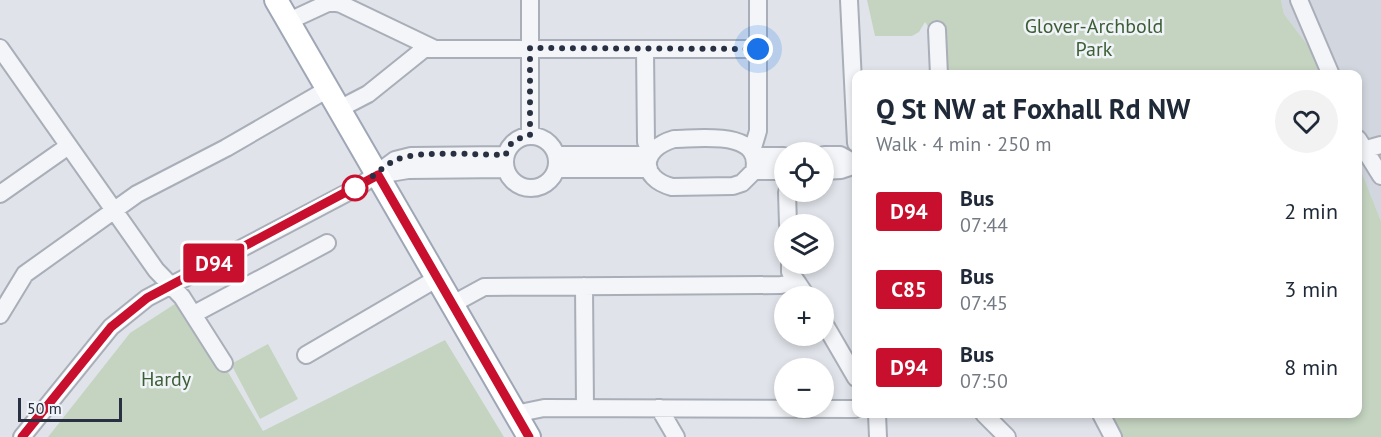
<!DOCTYPE html>
<html lang="en">
<head>
<meta charset="utf-8">
<style>
  :root { --surface:#fff; --page:#f2f2f3; --text:#1f2937; --muted:#747a83 }
  body { margin:0; font-family:"PT Sans",sans-serif; background:var(--page); color:var(--text); height:100vh; display:flex; flex-direction:column; font-size:22px; white-space:nowrap }
  * { box-sizing:border-box; margin:0 }
  p { font-size:20px; color:var(--muted) }
  .icon { flex:none; width:33px; height:33px; fill:none; stroke:currentColor; stroke-width:2; stroke-linecap:round; stroke-linejoin:round }
  .map { position:relative; flex:1; overflow:hidden }
  .side { position:absolute; left:852px; top:70px; width:510px; height:348px; display:flex; flex-direction:column; background:var(--surface); border-radius:12px; box-shadow:0 3px 9px #0003 }
  .side>* { flex:none }
  .badge { padding:0 12px; border-radius:4px; font-size:21px; line-height:39px }
  .tools { position:absolute; left:774px; top:142px; display:grid; gap:12px }
  .tools a { display:grid; place-items:center; width:60px; height:60px; border-radius:50%; background:var(--surface); box-shadow:0 3px 9px #0003; font-size:30px }
  .scale { position:absolute; left:18px; bottom:15px; width:104px; box-sizing:border-box; padding-left:6px; border:3px solid #283042; border-top:0; font-size:16px; line-height:21px; white-space:nowrap; color:#283042; -webkit-text-stroke:4px #f0f3f7; paint-order:stroke }
  .you { position:absolute; width:30px; height:30px; margin:-15px; border:4px solid #fff; border-radius:50%; background:#1a73e8; box-shadow:0 0 0 9px #1a73e833 }
  .map>.badge { position:absolute; translate:-50% -50%; box-shadow:0 0 0 3px #fff }
  .round { display:grid; place-items:center; flex:none; width:63px; height:63px; border-radius:32px; background:var(--page) }
  .headline { display:flex; align-items:center; justify-content:space-between; height:102px; padding:0 24px }
  h1 { font-size:28px; font-weight:600; line-height:45px }
  ul { padding:0; list-style:none }
  li { display:flex; align-items:center; gap:18px; height:78px; padding:0 24px }
  li div { flex:1 }
  li b { display:block; font-size:22px }
  li em { font-style:normal }
  li .badge { min-width:66px; font-weight:700; text-align:center }
  .map>svg:first-child { display:block }
  .built { fill:#d2d6df }
  .green { fill:#c5d4c1 }
  .lines { fill:none; stroke-linecap:round; stroke-linejoin:round }
  .minor-casing { stroke:#a9aeb8; stroke-width:20 }
  .major-casing { stroke:#9fa7b6; stroke-width:26 }
  .minor { stroke:#f3f5f8; stroke-width:16 }
  .major { stroke:#fff; stroke-width:22 }
  .line-casing { stroke:#fff; stroke-width:14 }
  .line { stroke:#c8102e; stroke-width:9 }
  .walk { stroke:#283042; stroke-width:6; stroke-dasharray:0 10.8 }
  .stop-dot { fill:#fff; stroke:#c8102e; stroke-width:3 }
  .labels { text-anchor:middle; stroke-width:5; stroke-linejoin:round; paint-order:stroke }
  .park-label { font-size:20px; fill:#3b5e35; stroke:#f0f3f7 }
</style>
</head>
<body>
<div class="map">
<svg width="1381" height="437" viewBox="0 0 1381 437">
  <rect width="100%" height="100%" fill="#e0e4ea"/>
  <path class="built" d="M1281,0H1381V221L1358,163V75H1322L1312,51L1284,14Z"/>
  <path class="green" d="M867,0H1281L1284,14L1312,51L1322,75H947V54L925,22L919,32L912,36H875Z
    M1358,163L1381,221V437H1118L1107,414H1358Z
    M184,298L263,431L445,340L504,437H48L130,333Z
    M268,344L298,399L260,419L231,364Z"/>
  <g class="lines">
    <defs>
      <path id="minor" d="M530,0V134
        M849,0L856,143
        M1299,0L1331,75
        M289,21L330,2L341,4L435,49
        M937,30L939,75
        M0,48L156,270L182,297L224,363
        M645,50L646,142L652,151
        M339,109L368,94L424,49H758
        M505 162a26 26 0 1 1 52 0a26 26 0 1 1-52 0Z
        M674,139C699,139 763,129 754,171L742,183L733,186L672,187C639,178 640,149 674,139Z
        M1358,139L1381,176
        M1363,150L1381,145
        M752,151L758,131V0
        M556,155H649
        M824,155H840L856,164
        M754,156H784
        M557,169H649
        M754,171H784
        M824,171L841,170L856,165
        M378,175L408,170L506,169
        M787,192L788,225
        M0,194L67,147
        M797,282L807,297
        M584,286L585,408
        M451,305L484,287L781,285L797,282L790,272V264
        M194,314L327,243
        M0,315L25,274L137,194L226,148L328,89
        M824,323L856,378
        M306,355L436,279
        M659,408L676,437
        M515,414L544,408L856,409
        M877,414L878,437
        M984,414L1007,437
        M1101,414L1113,437
        M22,437L111,327L147,298L360,186L395,160L411,156L506,155"/>
      <path id="major" d="M276,0L529,437"/>
    </defs>
    <use href="#minor" class="minor-casing"/>
    <use href="#major" class="major-casing"/>
    <use href="#minor" class="minor"/>
    <use href="#major" class="major"/>
  </g>
  <g class="lines">
    <defs>
      <path id="line" d="M22,437L111,327L147,298L378,175L529,437"/>
    </defs>
    <use href="#line" class="line-casing"/>
    <use href="#line" class="line"/>
    <path class="walk" d="M355,188C370,181 384,164 398,159C422,150 478,155 506,155C507,142 519,138 530,135V48L758,49"/>
  </g>
  <circle class="stop-dot" cx="355" cy="188" r="12"/>
  <g class="labels">
    <g class="park-label">
      <text x="1094" y="33">Glover-Archbold<tspan x="1094" dy="23">Park</tspan></text>
      <text x="166" y="386">Hardy</text>
    </g>
  </g>
</svg>
<div class="tools">
<a><svg class="icon" aria-label="locate" viewBox="0 0 24 24"><circle cx="12" cy="12" r="6"/><path d="M12 2v4M12 18v4M2 12h4M18 12h4"/></svg></a>
<a><svg class="icon" aria-label="layers" viewBox="0 0 24 24"><path d="M12 4l9 5-9 5-9-5zM3 14l9 5 9-5"/></svg></a>
<a>+</a>
<a>−</a>
</div>
<div class="scale">50 m</div>
<div class="you" style="left:758px;top:49px"></div>
<b class="badge" style="left:214px;top:263px;background:#c8102e;color:#fff">D94</b>
<section class="side">
<div class="headline"><div><h1>Q St NW at Foxhall Rd NW</h1><p>Walk · 4 min · 250 m</p></div><a class="round"><svg class="icon" aria-label="heart" viewBox="0 0 24 24"><path d="M12 20l-8-8c-3-5 5-10 8-4 3-6 11-1 8 4z"/></svg></a></div>
<ul>
<li><span class="badge" style="background:#c8102e;color:#fff">D94</span><div><b>Bus</b><p>07:44</p></div><em>2 min</em></li>
<li><span class="badge" style="background:#c8102e;color:#fff">C85</span><div><b>Bus</b><p>07:45</p></div><em>3 min</em></li>
<li><span class="badge" style="background:#c8102e;color:#fff">D94</span><div><b>Bus</b><p>07:50</p></div><em>8 min</em></li>
</ul>
</section>
</div>
</body>
</html>
